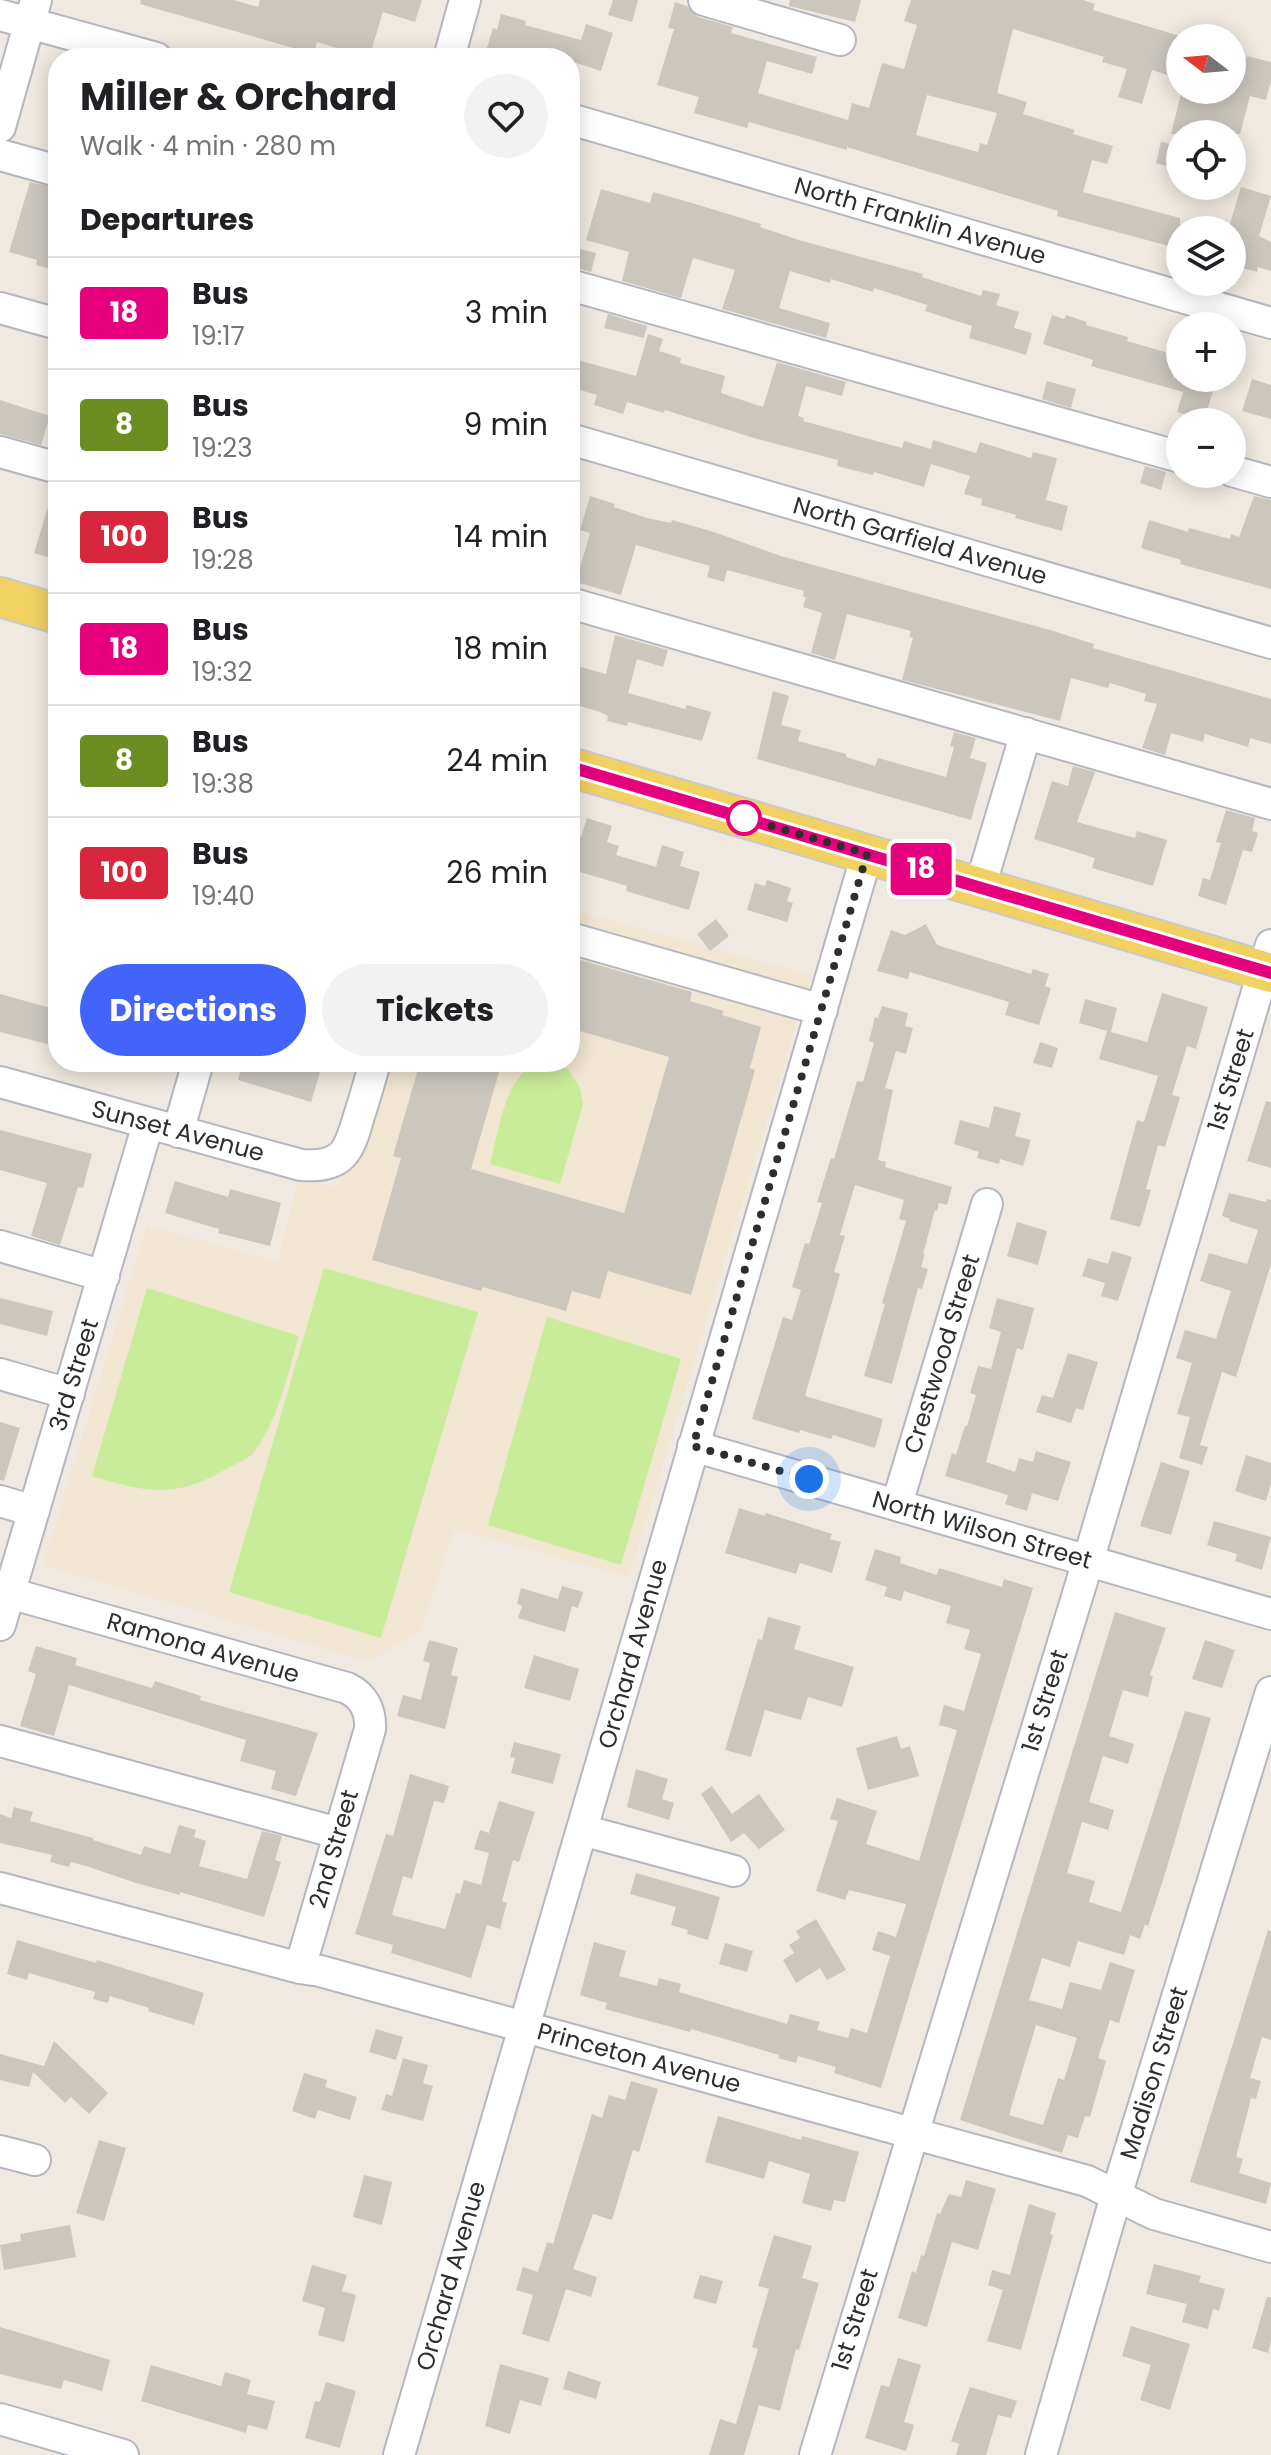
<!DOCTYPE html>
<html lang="en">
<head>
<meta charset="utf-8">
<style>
  :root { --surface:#fff; --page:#f2f2f2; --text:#202124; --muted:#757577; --line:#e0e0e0; --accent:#4264fb }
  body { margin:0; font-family:Poppins,sans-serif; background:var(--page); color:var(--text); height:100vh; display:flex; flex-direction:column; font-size:30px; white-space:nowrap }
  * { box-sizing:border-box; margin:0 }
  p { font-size:26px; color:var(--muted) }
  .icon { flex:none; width:44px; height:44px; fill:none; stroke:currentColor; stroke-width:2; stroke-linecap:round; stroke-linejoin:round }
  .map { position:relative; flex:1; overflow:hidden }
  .drawer { position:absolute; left:48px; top:48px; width:532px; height:1024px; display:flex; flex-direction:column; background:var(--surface); border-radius:32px; box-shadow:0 4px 20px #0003 }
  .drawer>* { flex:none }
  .badge { padding:0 16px; border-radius:6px; font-size:28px; line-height:52px }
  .needle { width:52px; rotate:286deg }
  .tools { position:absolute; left:1166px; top:24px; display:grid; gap:16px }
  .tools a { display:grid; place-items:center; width:80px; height:80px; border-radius:50%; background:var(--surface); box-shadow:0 4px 20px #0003; font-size:40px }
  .you { position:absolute; width:40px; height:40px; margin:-20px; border:6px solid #fff; border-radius:50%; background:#1a73e8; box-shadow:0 0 0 12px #1a73e833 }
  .map>.badge { position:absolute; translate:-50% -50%; box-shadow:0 0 0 4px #fff }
  h2 { padding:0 32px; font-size:30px; line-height:72px }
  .round { display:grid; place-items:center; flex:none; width:84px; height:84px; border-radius:42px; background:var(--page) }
  .headline { display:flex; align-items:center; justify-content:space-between; height:136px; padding:0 32px }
  h1 { font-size:38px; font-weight:700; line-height:60px }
  .cta { display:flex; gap:16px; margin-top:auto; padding:16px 32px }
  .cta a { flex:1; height:92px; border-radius:48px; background:var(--accent); color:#fff; font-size:32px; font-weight:700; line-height:92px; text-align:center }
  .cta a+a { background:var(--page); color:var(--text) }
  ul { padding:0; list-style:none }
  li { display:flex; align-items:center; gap:24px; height:112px; padding:0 32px; border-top:2px solid var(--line) }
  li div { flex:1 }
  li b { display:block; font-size:30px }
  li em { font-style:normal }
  li .badge { min-width:88px; font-weight:700; text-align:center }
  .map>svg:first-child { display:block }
  .education { fill:#f0e6d1 }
  .pitch { fill:#c9ec9a }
  .building { fill:#cbc7bf; fill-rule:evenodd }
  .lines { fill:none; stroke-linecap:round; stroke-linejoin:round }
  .minor-casing { stroke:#b4b7c1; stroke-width:34 }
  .major-casing { stroke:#c9c9c9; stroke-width:42 }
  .minor { stroke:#fff; stroke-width:30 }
  .major { stroke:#f2d163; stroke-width:38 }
  .line-casing { stroke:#fff; stroke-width:18 }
  .line { stroke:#e6007e; stroke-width:12 }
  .walk { stroke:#2e2e2e; stroke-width:8; stroke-dasharray:0 14.4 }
  .stop-dot { fill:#fff; stroke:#e6007e; stroke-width:4 }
  .labels { text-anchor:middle; stroke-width:7; stroke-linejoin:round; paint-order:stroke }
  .street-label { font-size:24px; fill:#2e2e2e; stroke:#fff }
</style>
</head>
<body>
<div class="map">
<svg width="1271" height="2455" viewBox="0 0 1271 2455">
  <rect width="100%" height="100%" fill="#efe9e1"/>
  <path class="education" d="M570,909L811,975L629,1577L454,1529L421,1630L368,1662L43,1565L147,1225L277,1262L298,1181L338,1187L373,1062H570Z"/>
  <path class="pitch" d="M540,1062L568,1069L580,1088L583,1104L560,1184L490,1164C499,1131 504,1074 540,1062Z
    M324,1268L478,1312L381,1638L229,1592Z
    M147,1288L299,1336C287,1375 279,1419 254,1452C249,1459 236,1463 228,1468C175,1499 148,1493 92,1476Z
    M547,1317L681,1359L621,1565L488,1525Z"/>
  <path class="building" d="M141,0H234L258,7L260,0H422L415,22L383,12L369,58L317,42L314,54L140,4Z
    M613,0H638L632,22L608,15Z
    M790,0H861L855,22L789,6Z
    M911,0H1083L1095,4L1093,10L1180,36V79L1152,70L1142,104L1118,97L1127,69L1102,62L1104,57L1013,29L997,93L1027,102L1023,114L1075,130L1073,134L1113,146L1107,164L1092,160L1083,192L1180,218V249L1057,216L1058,211L847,147V150L749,122L747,128L694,113L699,97L657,85L674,29L668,28L675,2L687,6L698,17L733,27L731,33L817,57L812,74L767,61L758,93L848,120L852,103L869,108L882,63L904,69L917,25L904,21ZM927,95L997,113L987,145L980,143L978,152L916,135Z
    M501,14L526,21L525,25L581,40L586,24L613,33L601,71L570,61V58H509L486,51L493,28L497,30Z
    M1247,56L1271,62V80L1266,100L1250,96L1240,134H1171L1182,90H1232V58L1245,62Z
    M1161,142L1179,146L1173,168L1156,163Z
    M30,182L58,188V271L36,265L37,260L9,252Z
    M1241,187L1271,196L1259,236L1271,242V271L1258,267L1257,272L1232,265V230H1228Z
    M601,189L650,203L653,192L692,203L761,224L760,227L799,240L923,274L922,277L981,296L983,290L1000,294L996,305L1019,312L1014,328L1032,333L1026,355L969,338L972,326L925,311L927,305L874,288L873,292L831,279L830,283L790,271L779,308L830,323L826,338L722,309L735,270L693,258L681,298L622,281L629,252L586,240Z
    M573,247L596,253L591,272L570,266Z
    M608,314L647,326L644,338L604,328Z
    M1052,315L1064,319L1066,315L1087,322L1086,325L1128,337L1127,341L1179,356L1173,378H1217L1204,420L1177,412L1183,392L1091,366L1093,360L1043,344Z
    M648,334L663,339L659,351L681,358L680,363L725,376L721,393L763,407L777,362L846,382L842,396L806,386L798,416L804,418L803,421L902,448L904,441L931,449L933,440L976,453L980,442L1031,458L1033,452L1057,458L1046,500L1068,506L1062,531L1015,518L1016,515L981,505L982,499L964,494L970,476L931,464L924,487L874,472L873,475L837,466L838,460L757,439L665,410L664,413L627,402L623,414L594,405L597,395L570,387V358L636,376Z
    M1252,379L1271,385V419L1242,411Z
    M1047,381L1076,389L1071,408L1042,399Z
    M0,400L50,416L41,445L0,434Z
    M1145,466L1166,472L1161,490L1140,483Z
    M54,488L58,489V545L54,559L34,553Z
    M590,496L615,504L614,507L647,518L671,523L672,520L714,532L781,556L1050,630L1094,644L1093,648L1271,699V744L1250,738L1248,747L1205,734L1203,742L1171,733L1165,755L1142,748L1157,704L1144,701L1146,694L1110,683L1108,688L1071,678L1060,721L902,680L913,638L909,637L911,631L847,614L835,660L811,653L822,613L803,607L806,597H803L804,591L727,570L724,582L707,577L710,566L636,545L621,595L576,582L590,533L580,530Z
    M1254,496L1271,500V589L1180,564L1181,560L1141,548L1149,520L1188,532L1189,528L1230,539L1231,534L1239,537Z
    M615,635L668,650L663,667L637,659L628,693L685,709L687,705L711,712L702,741L628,722L627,726L607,721L608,716L600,712L570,703V664L606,674Z
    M773,691L789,696L781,725L801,730L798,741L846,754V757L875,766L878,758L946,777L954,747L950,746L954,732L976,738L970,758L987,763L971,820L757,759Z
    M1073,766L1095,772L1077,822L1135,838L1137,831L1167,840L1153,886L1092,868L1095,858L1034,839L1052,781L1068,786Z
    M1226,810L1255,818L1252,831L1258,833L1252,852L1243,850L1226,905L1198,896L1203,878L1210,880L1221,843L1216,842Z
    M587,818L612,826L607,842L619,846L616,855L656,867L662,845L684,852L680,866L700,872L689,910L626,891L627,886L570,869V833L581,837Z
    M767,880L791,888L787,901L793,903L787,922L747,910L755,883L765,886Z
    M716,919L729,936L710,951L697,934Z
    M926,924L937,945L1031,974L1033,969L1049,974L1045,986L1051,988L1039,1025L1005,1015L1009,1002L910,972L908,979L877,971L891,930L905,935Z
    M570,957L692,992L690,1001L724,1011L722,1015L761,1027L750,1068L755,1070L691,1295L608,1271L600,1299L572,1291L566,1311L483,1287L481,1291L372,1260L401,1158L393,1156L420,1062H502L471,1169L624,1213L669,1057L570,1028Z
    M1162,993L1208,1007L1196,1049L1187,1046L1172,1095L1180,1097L1165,1147L1158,1145L1146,1189L1151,1190L1140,1227L1110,1219L1137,1120L1144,1122L1158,1076L1099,1059L1107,1031L1147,1042Z
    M0,994L58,1010V1033L55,1046L0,1032Z
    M1085,999L1117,1008L1111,1032L1079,1023Z
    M882,1006L908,1013L905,1026L913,1028L906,1054L896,1051L885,1088L893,1090L878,1160L886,1162L885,1167L952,1187L947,1205L939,1203L937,1211L935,1210L923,1254H925L921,1267L928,1269L922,1289L918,1288L892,1384L864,1376L885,1304L882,1303L906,1221L899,1219L904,1200L855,1185L840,1235L845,1236L834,1272L840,1274L805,1396L883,1419L875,1448L833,1435L831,1439L800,1430L799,1433L752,1419L783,1317L792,1320L801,1290L792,1287L805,1243L809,1244L822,1203L817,1202L831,1158L834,1159L857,1081L863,1082L874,1043L869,1041L875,1017L878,1018Z
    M1040,1042L1058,1048L1052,1068L1033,1063Z
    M243,1062H323L311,1102L238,1080Z
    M1266,1101L1271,1102V1168L1247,1161Z
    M994,1106L1021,1113L1015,1136L1031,1140L1023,1166L1000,1159L999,1164L977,1158L979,1152L954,1144L960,1120L989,1128Z
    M0,1130L92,1154L83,1188L78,1187L60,1245L31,1236L47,1183L0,1170Z
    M175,1181L228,1197L230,1189L281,1203L270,1246L218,1233L219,1229L165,1213Z
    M1229,1193L1266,1202L1267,1199L1271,1200V1264L1236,1377L1222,1372L1200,1445L1208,1447L1202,1465L1179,1458L1190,1417L1177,1414L1192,1363L1176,1358L1185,1330L1216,1339L1231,1291L1200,1281L1209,1253L1247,1264L1258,1230L1229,1221L1230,1219L1222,1216Z
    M1017,1222L1047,1231L1038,1265L1007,1256Z
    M1112,1251L1132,1257L1118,1301L1101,1296L1105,1283L1082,1276L1088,1258L1108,1264Z
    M0,1298L53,1311L47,1336L0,1324Z
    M997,1298L1034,1308L1023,1350L1017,1348L986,1462L1015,1472L1019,1458L1033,1462L1036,1451L1071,1462L1058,1501L1032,1493L1027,1511L1005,1504L1008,1495L945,1476L952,1453L956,1455L965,1426H967L976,1395L970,1393L978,1366L991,1369L1001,1332L989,1328Z
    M1068,1353L1098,1362L1083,1410L1076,1408L1071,1423L1036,1412L1042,1395L1053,1398Z
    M0,1422L20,1428L4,1481L0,1480Z
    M1246,1455L1271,1463V1483L1266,1501L1235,1491Z
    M1161,1462L1190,1471L1171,1535L1140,1526Z
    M739,1508L765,1516L766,1513L832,1534L830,1539L841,1542L832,1573L800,1563L796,1574L725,1553Z
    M1214,1521L1271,1537L1262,1570L1235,1561L1237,1554L1207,1545Z
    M875,1549L901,1557L900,1563L937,1575L939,1568L1002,1587L1004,1579L1033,1588L881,2088L834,2073L836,2067L798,2056L796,2063L778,2058L779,2055L691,2029L690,2032L605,2009L607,2003L580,1995L594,1942L626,1951L619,1976L657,1986L659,1978L681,1984L679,1992L787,2024L790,2014L820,2022L817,2030L848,2038L851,2028L867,2033L890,1956L872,1950L878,1931L896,1937L906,1904L849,1890L845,1900L816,1891L838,1821L830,1819L837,1798L877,1811L866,1844L919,1861L957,1730L939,1725L944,1705L964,1711L981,1654L964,1649L970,1630L946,1623L951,1606L904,1591L901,1601L884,1596L887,1587L865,1580Z
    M562,1586L583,1592L578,1608L572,1606L565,1632L518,1618L522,1606L517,1604L521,1588L558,1599Z
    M1115,1612L1166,1628L1150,1675L1153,1676L1148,1697L1123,1690L1109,1736L1134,1744L1128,1764L1103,1756L1089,1802L1114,1810L1108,1830L1082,1822L1067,1873L1095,1881L1089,1902L1121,1912L1185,1711L1211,1718L1164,1877L1148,1926L1145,1924L1140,1939L1130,1935L1124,1955L1078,1941L1070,1967L1042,1958L1029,2000L1062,2009L1070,1982L1101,1990L1110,1962L1135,1970L1119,2023L1110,2020L1098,2058L1106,2061L1090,2117L1085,2116L1078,2138L1068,2135L1062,2153L960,2120ZM1036,2025L1077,2038L1064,2080L1058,2078L1043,2125L1009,2115Z
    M768,1617L801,1626L794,1649L854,1667L842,1707L808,1697L801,1720L765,1710L751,1757L725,1750L758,1639L762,1640Z
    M429,1640L458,1648L451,1675L458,1677L445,1729L397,1716L403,1695L421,1700L430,1663L423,1661Z
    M1205,1640L1235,1650L1222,1688L1192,1679Z
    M36,1646L77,1658L75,1665L152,1688L155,1681L201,1696L200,1700L318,1733L296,1796L271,1789L276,1771L240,1761L246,1740L69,1685L54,1736L20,1726L36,1674L28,1671Z
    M534,1655L579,1669L570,1701L524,1688Z
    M897,1736L901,1749L910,1746L919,1776L868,1790L856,1748Z
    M514,1742L561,1754L553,1784L511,1773L515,1758L510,1757Z
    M636,1769L668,1779L662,1799L674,1803L669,1820L627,1807Z
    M410,1774L449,1786L444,1803L434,1801L412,1879L403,1876L392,1915L445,1929L456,1893L460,1894L464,1880L481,1885L489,1853L474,1849L480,1830L489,1833L499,1801L535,1812L519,1862L513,1860L502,1901L507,1903L500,1929L487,1925L471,1978L391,1953L393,1945L355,1934L386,1834L393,1836Z
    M712,1786L732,1814L759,1794L785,1830L759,1849L744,1833L731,1842L701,1794Z
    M14,1807L33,1812L30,1821L93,1838V1840L141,1855L144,1846L170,1854L179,1825L196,1830L194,1837L206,1841L199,1866L247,1879L262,1831L282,1836L275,1860L281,1862L264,1917L180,1892V1895L136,1883L86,1866L71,1862L69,1867L50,1862L52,1855L0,1843V1814L11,1818Z
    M636,1873L720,1897L708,1940L687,1934L688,1930L671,1925L676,1907L630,1894Z
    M816,1919L846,1970L827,1980L820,1968L796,1983L783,1960L794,1953L789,1945L800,1938L796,1931Z
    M1268,1930L1271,1931V2040L1262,2037L1250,2078L1261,2081L1256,2099L1251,2098L1236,2157L1243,2159L1239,2173L1271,2183L1266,2204L1190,2182Z
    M17,1940L96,1963L97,1960L204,1993L194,2025L148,2011L149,2008L110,1996L108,2003L93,1999L95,1992L29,1973L27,1980L7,1974Z
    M725,1943L753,1951L747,1972L719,1964Z
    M376,2029L403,2037L396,2060L369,2052Z
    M54,2041L108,2093L89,2114L71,2097L65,2103L33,2072L29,2087L0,2080V2054L44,2066Z
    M403,2058L428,2065L423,2083L433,2086L423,2121L381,2110L386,2094L392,2096Z
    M304,2073L327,2080L325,2087L357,2097L350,2120L318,2110L315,2119L292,2111Z
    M631,2081L658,2089L639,2152L633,2150L612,2220L593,2214L573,2269L597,2277L591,2297L566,2289L549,2342L522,2334L533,2295L516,2290L523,2267L538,2272L547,2242L553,2244L592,2114L602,2118L609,2095L625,2100Z
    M718,2116L801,2140L802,2136L859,2152L845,2202L834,2200L831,2211L802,2203L810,2174L769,2161L764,2179L705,2162Z
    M99,2140L126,2148L104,2221L76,2213Z
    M364,2175L392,2182L382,2225L353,2217Z
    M966,2180L996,2189L978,2250L952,2242L927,2327L898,2318L912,2271L916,2273L921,2255L924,2256L937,2213L940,2214L949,2194L961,2197Z
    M1029,2204L1056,2213L1050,2234L1053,2235L1021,2350L987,2341L1003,2290L988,2285L992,2270L1010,2275Z
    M70,2225L76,2257L4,2270L0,2245L21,2241L20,2234Z
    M774,2235L812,2246L802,2278L819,2283L799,2350L796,2349L780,2411L759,2405L744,2455H709L720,2419L736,2424L758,2349L752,2347L769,2289L758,2286Z
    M1154,2264L1201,2276L1199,2282L1225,2289L1219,2311L1213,2309L1208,2329L1182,2322L1187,2304L1146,2294Z
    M312,2265L347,2275L342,2291L356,2295L344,2342L318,2335L325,2308L302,2301Z
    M700,2275L723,2281L716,2304L693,2298Z
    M1267,2297H1271V2342L1268,2353L1252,2348Z
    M1131,2326L1190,2344L1170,2410L1140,2400L1151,2365L1122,2356Z
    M0,2327L110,2360L102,2391L64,2380L61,2389L0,2374Z
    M898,2358L921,2365L904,2422L914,2425L906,2451L865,2438L881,2385L889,2387Z
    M500,2364L549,2378L541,2406L520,2400L510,2434L485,2426Z
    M151,2365L221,2386L225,2372L251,2380L247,2394L275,2401L267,2430L248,2425L246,2433L141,2401Z
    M568,2371L601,2382L596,2399L563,2389Z
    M326,2382L356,2391L340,2448L305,2438L315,2401L320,2402Z
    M970,2387L1017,2401L1011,2418L998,2415L986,2455H956L959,2444L951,2441Z"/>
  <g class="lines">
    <defs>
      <path id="minor" d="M704,0L840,40
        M0,15L156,58
        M449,58L465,0
        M570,119L1271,323
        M0,127L36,0
        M0,155L58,171
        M570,285L1180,457
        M0,308L58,324
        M570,439L1271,643
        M0,452L58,468
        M1232,471L1271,482
        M570,603L1271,804
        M980,887L1026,733
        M570,938L822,1010
        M0,1082L301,1165C343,1168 349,1152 359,1116C365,1098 370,1080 375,1062
        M178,1132L198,1062
        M0,1246L104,1276
        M0,1374L69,1394
        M693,1446L1271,1614
        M0,1501L34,1511
        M897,1504L987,1204
        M9,1593L347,1688C364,1696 371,1711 370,1729L300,1968
        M0,1625L148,1124
        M0,1741L338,1833
        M582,1830L734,1871
        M0,1888L300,1968L320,1971L1087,2181L1154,2214L1271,2247
        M0,2151L35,2160
        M0,2419L123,2455
        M399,2455L867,854
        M815,2455L1088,1561L1271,945
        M1041,2455L1116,2196L1271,1692"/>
      <path id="major" d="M0,597L58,614
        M570,767L1271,973"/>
    </defs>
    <use href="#minor" class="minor-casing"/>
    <use href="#major" class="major-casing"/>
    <use href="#minor" class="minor"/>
    <use href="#major" class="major"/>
  </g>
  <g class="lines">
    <defs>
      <path id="line" d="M570,767L1271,973"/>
    </defs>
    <use href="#line" class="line-casing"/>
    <use href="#line" class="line"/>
    <path class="walk" d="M744,818L867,854L693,1446L809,1479"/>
  </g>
  <circle class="stop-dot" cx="744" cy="818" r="16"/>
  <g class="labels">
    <g class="street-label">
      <text transform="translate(920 221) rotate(16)" y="8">North Franklin Avenue</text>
      <text transform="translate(920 541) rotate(16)" y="8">North Garfield Avenue</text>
      <text transform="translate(1231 1080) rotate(-73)" y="8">1st Street</text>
      <text transform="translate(178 1131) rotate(15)" y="8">Sunset Avenue</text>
      <text transform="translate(942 1354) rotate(-73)" y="8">Crestwood Street</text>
      <text transform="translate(74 1375) rotate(-73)" y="8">3rd Street</text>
      <text transform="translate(982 1530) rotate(16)" y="8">North Wilson Street</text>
      <text transform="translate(203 1648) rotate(16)" y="8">Ramona Avenue</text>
      <text transform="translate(633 1654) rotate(-74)" y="8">Orchard Avenue</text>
      <text transform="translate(1045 1701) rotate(-73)" y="8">1st Street</text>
      <text transform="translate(334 1849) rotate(-74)" y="8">2nd Street</text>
      <text transform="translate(639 2058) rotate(15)" y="8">Princeton Avenue</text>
      <text transform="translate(1154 2073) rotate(-73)" y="8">Madison Street</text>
      <text transform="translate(451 2276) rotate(-74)" y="8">Orchard Avenue</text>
      <text transform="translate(855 2320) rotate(-73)" y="8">1st Street</text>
    </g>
  </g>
</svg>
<div class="tools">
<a><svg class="needle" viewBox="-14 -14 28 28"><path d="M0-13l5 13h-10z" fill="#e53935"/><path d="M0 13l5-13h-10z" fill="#757577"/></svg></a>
<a><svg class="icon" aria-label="locate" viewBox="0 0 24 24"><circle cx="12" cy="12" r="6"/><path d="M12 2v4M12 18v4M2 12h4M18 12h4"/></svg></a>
<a><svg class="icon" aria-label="layers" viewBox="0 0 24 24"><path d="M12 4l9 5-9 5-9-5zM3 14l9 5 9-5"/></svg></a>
<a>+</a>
<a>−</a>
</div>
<div class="you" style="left:809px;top:1479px"></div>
<b class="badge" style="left:921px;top:869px;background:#e6007e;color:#fff">18</b>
<section class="drawer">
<div class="headline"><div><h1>Miller &amp; Orchard</h1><p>Walk · 4 min · 280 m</p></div><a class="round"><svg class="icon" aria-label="heart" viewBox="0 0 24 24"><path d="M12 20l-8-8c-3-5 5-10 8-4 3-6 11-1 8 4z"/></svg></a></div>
<h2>Departures</h2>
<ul>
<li><span class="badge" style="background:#e6007e;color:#fff">18</span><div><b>Bus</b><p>19:17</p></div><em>3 min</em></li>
<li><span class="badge" style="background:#6b8e23;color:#fff">8</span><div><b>Bus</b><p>19:23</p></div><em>9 min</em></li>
<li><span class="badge" style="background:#d7263d;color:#fff">100</span><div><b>Bus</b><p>19:28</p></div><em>14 min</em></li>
<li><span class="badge" style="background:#e6007e;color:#fff">18</span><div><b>Bus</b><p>19:32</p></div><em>18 min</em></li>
<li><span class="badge" style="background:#6b8e23;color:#fff">8</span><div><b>Bus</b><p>19:38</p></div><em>24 min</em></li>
<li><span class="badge" style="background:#d7263d;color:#fff">100</span><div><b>Bus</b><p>19:40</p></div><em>26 min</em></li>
</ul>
<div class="cta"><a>Directions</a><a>Tickets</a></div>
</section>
</div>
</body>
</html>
